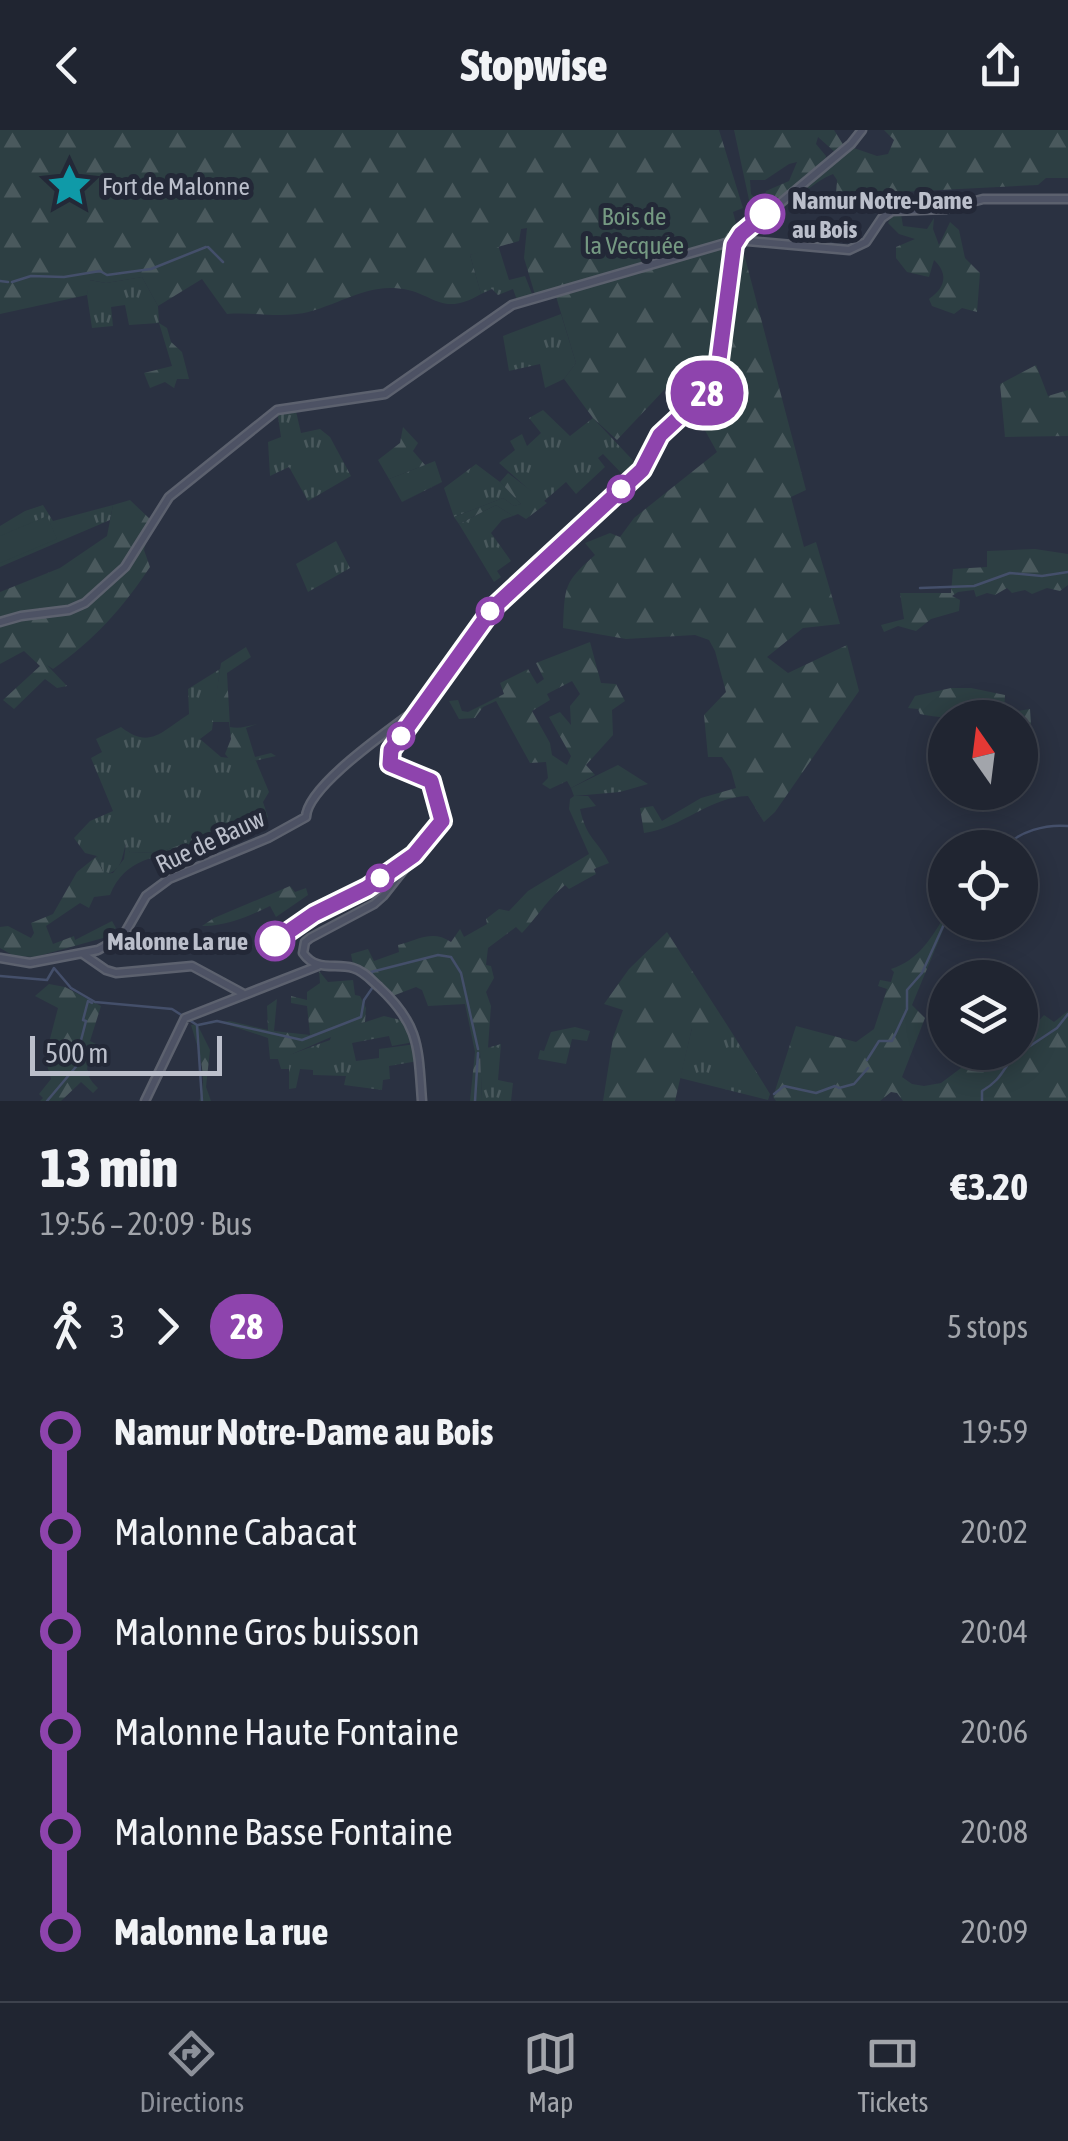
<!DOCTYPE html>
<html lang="en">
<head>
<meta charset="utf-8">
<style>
  :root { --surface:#202531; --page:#282d39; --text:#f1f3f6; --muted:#a2a5ab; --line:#3d424d; --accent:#8c9099 }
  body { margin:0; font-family:"Asap Condensed",sans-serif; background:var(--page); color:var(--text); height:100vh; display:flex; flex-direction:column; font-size:38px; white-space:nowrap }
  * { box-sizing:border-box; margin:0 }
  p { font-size:32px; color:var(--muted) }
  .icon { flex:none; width:55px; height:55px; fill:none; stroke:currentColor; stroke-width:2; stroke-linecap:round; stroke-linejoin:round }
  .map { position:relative; height:971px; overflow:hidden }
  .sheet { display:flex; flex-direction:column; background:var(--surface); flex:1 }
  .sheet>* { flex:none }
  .badge { padding:0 20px; border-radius:32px; font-size:35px; line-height:65px }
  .needle { width:65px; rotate:346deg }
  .buttons { position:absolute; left:928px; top:570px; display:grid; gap:20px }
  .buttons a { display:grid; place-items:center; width:110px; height:110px; border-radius:50%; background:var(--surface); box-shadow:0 5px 25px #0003,0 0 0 2px var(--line); font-size:50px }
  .scale { position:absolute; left:30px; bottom:25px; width:192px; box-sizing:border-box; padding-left:10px; border:5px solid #bbbfcb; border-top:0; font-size:28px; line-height:35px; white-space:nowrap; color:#bbbfcb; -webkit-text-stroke:8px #232837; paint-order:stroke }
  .map>.badge { position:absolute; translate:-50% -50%; box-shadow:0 0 0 5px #fff }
  .legs { display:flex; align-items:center; gap:15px; height:110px; padding:0 40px; font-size:32px }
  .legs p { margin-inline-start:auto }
  .overview { display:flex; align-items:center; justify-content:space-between; height:170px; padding:0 40px }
  h1 { font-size:55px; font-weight:800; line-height:75px }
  ul { padding:0 40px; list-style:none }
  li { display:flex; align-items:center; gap:35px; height:100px; font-size:38px }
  li i { display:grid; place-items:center; width:15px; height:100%; margin:0 12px; background:currentColor }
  li i::after { content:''; width:25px; height:25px; margin:-12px; border:8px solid; border-radius:50%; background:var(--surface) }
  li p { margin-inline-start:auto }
  li:first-child i { background:linear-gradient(#0000 50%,currentColor 0) }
  li:last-child i { background:linear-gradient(currentColor 50%,#0000 0) }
  header { display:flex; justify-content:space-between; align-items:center; height:130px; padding:0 40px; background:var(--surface); font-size:45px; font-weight:800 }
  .tab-bar { display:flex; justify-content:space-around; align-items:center; height:140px; border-top:2px solid var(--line); background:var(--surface); font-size:28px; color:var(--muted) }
  .tab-bar a { display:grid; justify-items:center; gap:5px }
  .tab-bar .current { color:var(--accent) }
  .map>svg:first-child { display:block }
  .grass { fill:url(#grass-tufts) }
  .forest { fill:url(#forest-firs); fill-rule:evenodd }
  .pitch { fill:#2d3f43 }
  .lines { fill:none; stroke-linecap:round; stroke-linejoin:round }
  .stream { stroke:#444f6a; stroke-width:2.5 }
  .secondary-casing { stroke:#5c616e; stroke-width:11 }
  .secondary { stroke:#4d5264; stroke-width:6 }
  .line-1-casing { stroke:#fff; stroke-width:22 }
  .line-1 { stroke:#8e44ad; stroke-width:15 }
  .stop-1-dot { fill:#fff; stroke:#8e44ad; stroke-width:5 }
  .labels { text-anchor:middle; stroke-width:10; stroke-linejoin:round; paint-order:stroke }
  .poi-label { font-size:25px; fill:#bbbfcb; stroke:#232837; text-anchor:start }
  .stop-label { font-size:25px; font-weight:bold; fill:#bbbfcb; stroke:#232837; text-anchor:start }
  .park-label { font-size:25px; fill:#759982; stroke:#232837 }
  .street-label { font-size:25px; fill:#bbbfcb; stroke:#232837 }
</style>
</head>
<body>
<header><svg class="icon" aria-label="back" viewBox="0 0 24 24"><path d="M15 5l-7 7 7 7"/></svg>Stopwise<svg class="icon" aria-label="share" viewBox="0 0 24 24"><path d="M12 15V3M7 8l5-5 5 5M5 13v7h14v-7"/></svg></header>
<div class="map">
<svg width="1068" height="971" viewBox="0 0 1068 971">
  <defs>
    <pattern id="grass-tufts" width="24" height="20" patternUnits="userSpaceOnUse" patternTransform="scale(2.5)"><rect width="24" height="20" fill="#2d3f43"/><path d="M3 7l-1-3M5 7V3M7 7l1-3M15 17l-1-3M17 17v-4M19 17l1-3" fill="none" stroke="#4a595d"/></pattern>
    <pattern id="forest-firs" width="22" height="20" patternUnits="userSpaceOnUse" patternTransform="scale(2.5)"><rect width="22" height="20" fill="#2d3f43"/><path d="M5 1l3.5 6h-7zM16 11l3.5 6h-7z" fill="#4a595d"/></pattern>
  </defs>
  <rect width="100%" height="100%" fill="#2a3141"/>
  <path class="grass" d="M498,115L509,150L525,146L534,169L518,173L513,159L498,165L492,159L481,164L470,125Z
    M142,147L158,176L159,193L129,195L125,175L111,177L113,196L92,198L87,165L89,150L106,153Z
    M561,184L576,233L564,249L545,258L540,234L509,241L503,206Z
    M295,277L301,303L320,299L330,307L351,346L308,371L289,337L270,346L268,312L281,307L277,280Z
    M543,280L570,306L593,288L642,340L629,351L603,324L598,328L605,337L576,364L566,352L543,372L499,333L515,320L510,311L522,304L527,316L541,303L529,288Z
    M435,331L442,352L402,372L389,349Z
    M476,334L500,352L521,374L514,376L503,368L454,387L444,358Z
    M43,375L53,391L113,375L110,390L0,437V396L25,381Z
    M496,375L513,386L502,390L491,403L511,431L497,441L501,447L494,452L459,394Z
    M336,411L350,438L308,462L296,434Z
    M220,539L212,600L200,609L221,627L256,631L269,662L263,672L268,687L234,701H221L160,722L130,723L126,714C121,728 123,741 104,745L97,726L85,723L74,708L90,691L113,681L91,628L102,622L96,609L121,597C150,620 162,601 189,584L188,559Z
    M618,635L648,654L620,662L574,666L571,658Z
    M384,886L409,892L414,912L392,916L389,906L352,913L356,931L379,928V919L416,914L418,931L389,936L390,949L383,950L382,960L344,955L346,946L313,945V940L300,939L296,958L289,959V925L330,910L332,903Z
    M692,898H729L770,964L768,970L680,948Z
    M501,914L498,950L513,953L511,971H482L480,920Z"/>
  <path class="forest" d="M0,0H719L743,78L733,82L806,360L791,367L804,417L816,412L840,494L803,498L767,527L788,543L847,515L859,561L775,682L764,692L748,666C709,667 682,698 644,703L640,678L653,676L662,691L701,668L736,658L731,640L722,627H708L704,585L726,562L715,521L709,510L695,505L626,509L563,498C565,457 563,453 595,425L585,413L610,403L620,407L634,388L717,322L702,295L726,282L706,252L681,242L617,310L593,288L564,249L576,233L555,163L536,168L524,128L527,98L521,99L519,111L470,125L481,164C439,189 434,160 394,158C361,156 329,180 297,184C274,187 250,182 227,184L202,149L158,176L142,147L106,153L90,150L87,165L0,184Z
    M734,0H834L844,16L837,24L818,7L816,14L826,26L825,33L780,69L763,72L766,61L789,51L797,32L789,34L765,50H750L751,64L761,75L751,79Z
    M884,0H1068V48H1046L1038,55L901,62L889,73L836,64L837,50L833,44C813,52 802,67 782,75L851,17L877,26L888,24L894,10Z
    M893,84H901L903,96L927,99L934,88L933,99L939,115L950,92L959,100L965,128L980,143L977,182L962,178L954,184L932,176L929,169C945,158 949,144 934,130L929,147L907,142L896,128V117L915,109L899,104L888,93Z
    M159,193L167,198L171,212L182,222L189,249H177L174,258L165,252L150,258L144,243L172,236Z
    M1036,235L1048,266L1068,260V306L1005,307L1000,254Z
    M403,297L418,313L413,321L425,335L389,349L378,330L400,313Z
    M508,343L547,373L526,389L518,384L513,386L496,375L459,394L454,387L503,368L514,376L521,374L500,352Z
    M130,370L152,391L144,420L150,437C123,478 93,511 53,539L47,535L67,556L57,558L45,549L14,579L3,570L40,536L24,521L0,534V462L60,438L107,406L113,375Z
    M1035,419L1068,424V455L1060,461L1047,458L1032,464L1025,460L1012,463L1007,458L995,465L987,463L976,467L974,460L958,462L952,466L960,470L959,481L931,489L916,501L898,496L884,502L881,495L904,489L900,463H951L953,439L987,437V421Z
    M590,512L601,553L616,554L625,571L612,580L613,605L586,635L595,645L571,658L567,651L550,659L542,654L548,648L546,632L530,633L496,571L483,577L475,588L459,589L449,571L458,570L462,581L468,582L504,564L500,553L528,539L537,554L544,549L536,533ZM572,551L580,564L570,576L571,595L560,582L549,587L571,626L567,635L552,625L550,613L532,581L550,570L547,564Z
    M246,517L251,527L227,543L230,597C240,599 247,596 257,594L246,598L255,627L271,623L276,626L254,631L230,630L225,624L231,609L229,592H212L221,533Z
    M951,558H971L1005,565L1004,583L1030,579L1031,594L1020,597V588C985,588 952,591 920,584L918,579L908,578L915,566Z
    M574,666H588L596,676L580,679C587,710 597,709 609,733L594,739L596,744L569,759L565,755C545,772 539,785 522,803L516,797L488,818L486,835L491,836L494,848L486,862L491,876L488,918L480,921L482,971H470L475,922L465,874L428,876L422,860L416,857L390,867L353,835L351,824L368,819L374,831L399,822L398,815C416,811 432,799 451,812L460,799L464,807L487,794L486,789L499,779L509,781L528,761L589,724L569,679L570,669Z
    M203,707L211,723L196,726L191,716C157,728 125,727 110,765L94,767L89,778L80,773L46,796L53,814L74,806L75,810L112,791L116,798L103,808L35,827L14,826L0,818V797L8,796L31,808L34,803L31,793L53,784L77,742L97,726L104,744L113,743L124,729L126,713L130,723L160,722Z
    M290,756L295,762L306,758L308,765L276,787L270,776C250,786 224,797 202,796L214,788Z
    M945,786L946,793L912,875L925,888L902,947L912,954L924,956L941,953L981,923L1020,922V899L1027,904L1044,885L1054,892L1068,881V971H903L897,963L891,962L880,971H776L773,967L796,896L856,912L874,899L887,859L878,856L880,850L891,852L894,842L891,839C919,830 930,809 945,786Z
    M667,802L729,898H692L675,971H603L613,908L623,880L604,874L629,839Z
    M319,841L328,852L353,850L355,865L360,866L366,878L365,892L290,925L289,939H281L278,929H270L268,908L220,892L198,896L210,920L206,957L211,971H199C209,949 198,918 191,895L230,891L268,900L267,876L277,869L274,901L310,905L307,876L291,873V866L307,870V862L320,853Z
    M49,854L65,857L101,876L90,911L96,914C87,935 81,942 98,958L93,963L81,952L61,971H40L43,968L39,964L51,949L45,928L58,878L35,866Z
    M575,897L590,901L587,911L572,909L566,934L538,929L540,920L544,921L551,902Z"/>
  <path class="pitch" d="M47,386L57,409L0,433V406Z"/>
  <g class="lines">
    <path class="stream" d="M208,117L223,132
      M0,151L8,152
      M12,152L31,146L64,147L100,141L107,145L151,139L206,117
      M920,458L974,456L1010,443L1042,446L1068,442
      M1004,718C1019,701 1046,694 1068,696
      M0,846L47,850L54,838L71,858L95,872L172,879L197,895
      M375,850L371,842L438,825L451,827L461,843L478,919
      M197,895L202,971
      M198,895L217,891L302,910L361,887L364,870L375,854
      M1021,922L1057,898L1068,884
      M867,930L879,911H892L907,879V860L922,843L945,792
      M774,964L784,956L816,963L835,956L839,958L854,954L868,938
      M47,971L80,932V914L86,891L83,890L88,871L92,873
      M475,971L478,923
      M982,971V961C1006,947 1002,935 1020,922"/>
    <defs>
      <path id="secondary" d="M0,492L21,486L69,480L85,473L125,437L169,367L277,280L385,264L512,175L736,110L849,120L866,112L882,88L892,81L946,79L983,69H1068
        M306,687C307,656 391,599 417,579
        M83,824L106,840L116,843L192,836L242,863
        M0,828L30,833L98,820L123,806L146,766L169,749L268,708L306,687
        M145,971L185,888L318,836
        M422,971C418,917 420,895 379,857C371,850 364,841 353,838C335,833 316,842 303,823L305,812L310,808L374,774L383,766L442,691L430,650L393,637L388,625L493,478L642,340L661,305L716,253L736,110L851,14L862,0"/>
    </defs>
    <use href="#secondary" class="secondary-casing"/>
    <use href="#secondary" class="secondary"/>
  </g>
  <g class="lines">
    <defs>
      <path id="line-1" d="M275,811L314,784L367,758L414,725L442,691L431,651L390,634L391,620L493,478L642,340L660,305L716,253L734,115L741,104L765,84"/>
    </defs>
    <use href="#line-1" class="line-1-casing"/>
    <use href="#line-1" class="line-1"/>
  </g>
  <defs>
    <symbol id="sight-bare" viewBox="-9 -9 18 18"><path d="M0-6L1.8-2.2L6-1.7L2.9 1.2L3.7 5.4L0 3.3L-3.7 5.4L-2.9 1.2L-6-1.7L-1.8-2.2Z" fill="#0f9aa8" stroke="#232837" stroke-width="2.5" paint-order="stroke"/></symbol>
  </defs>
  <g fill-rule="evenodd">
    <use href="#sight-bare" x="38" y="24" width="63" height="63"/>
  </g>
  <g class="stop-1-dot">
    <circle cx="765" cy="84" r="18"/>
    <circle cx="621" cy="359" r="12"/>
    <circle cx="490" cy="481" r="12"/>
    <circle cx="401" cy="606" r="12"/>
    <circle cx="380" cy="748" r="12"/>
    <circle cx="275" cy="811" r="18"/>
  </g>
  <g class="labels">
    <g class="poi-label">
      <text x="102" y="65">Fort de Malonne</text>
    </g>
    <g class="stop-label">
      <text x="792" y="79">Namur Notre-Dame<tspan x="792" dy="29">au Bois</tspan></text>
      <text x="248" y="820" text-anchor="end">Malonne La rue</text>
    </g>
    <g class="park-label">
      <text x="634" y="95">Bois de<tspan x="634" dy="29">la Vecquée</tspan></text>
    </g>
    <g class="street-label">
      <text transform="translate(210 711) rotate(-25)" y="9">Rue de Bauw</text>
    </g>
  </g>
</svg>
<div class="buttons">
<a><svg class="needle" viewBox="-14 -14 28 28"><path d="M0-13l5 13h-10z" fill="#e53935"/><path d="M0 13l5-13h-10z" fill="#a2a5ab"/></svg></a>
<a><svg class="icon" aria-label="locate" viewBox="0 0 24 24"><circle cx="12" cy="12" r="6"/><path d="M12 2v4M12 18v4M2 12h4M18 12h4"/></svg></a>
<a><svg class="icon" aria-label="layers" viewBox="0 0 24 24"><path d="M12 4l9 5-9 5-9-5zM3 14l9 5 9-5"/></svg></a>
</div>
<div class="scale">500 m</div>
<b class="badge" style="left:707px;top:263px;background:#8e44ad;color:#fff">28</b>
</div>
<section class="sheet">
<div class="overview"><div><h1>13 min</h1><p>19:56 – 20:09 · Bus</p></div><b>€3.20</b></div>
<div class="legs"><svg class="icon" aria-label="walk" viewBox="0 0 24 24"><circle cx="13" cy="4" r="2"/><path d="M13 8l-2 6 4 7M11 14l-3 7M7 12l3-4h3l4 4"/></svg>3<svg class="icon" aria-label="forward" viewBox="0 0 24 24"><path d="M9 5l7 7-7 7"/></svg><b class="badge" style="background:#8e44ad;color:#fff">28</b><p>5 stops</p></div>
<ul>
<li><i style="color:#8e44ad"></i><b>Namur Notre-Dame au Bois</b><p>19:59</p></li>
<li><i style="color:#8e44ad"></i><span>Malonne Cabacat</span><p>20:02</p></li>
<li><i style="color:#8e44ad"></i><span>Malonne Gros buisson</span><p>20:04</p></li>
<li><i style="color:#8e44ad"></i><span>Malonne Haute Fontaine</span><p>20:06</p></li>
<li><i style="color:#8e44ad"></i><span>Malonne Basse Fontaine</span><p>20:08</p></li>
<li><i style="color:#8e44ad"></i><b>Malonne La rue</b><p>20:09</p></li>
</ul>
</section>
<nav class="tab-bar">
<a class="current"><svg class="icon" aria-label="directions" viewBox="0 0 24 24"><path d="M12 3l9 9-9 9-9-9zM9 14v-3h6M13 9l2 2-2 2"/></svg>Directions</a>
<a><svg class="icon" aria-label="map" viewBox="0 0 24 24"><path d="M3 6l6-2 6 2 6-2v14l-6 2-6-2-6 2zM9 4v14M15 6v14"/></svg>Map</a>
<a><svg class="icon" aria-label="tickets" viewBox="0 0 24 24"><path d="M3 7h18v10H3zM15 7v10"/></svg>Tickets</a>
</nav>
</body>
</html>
